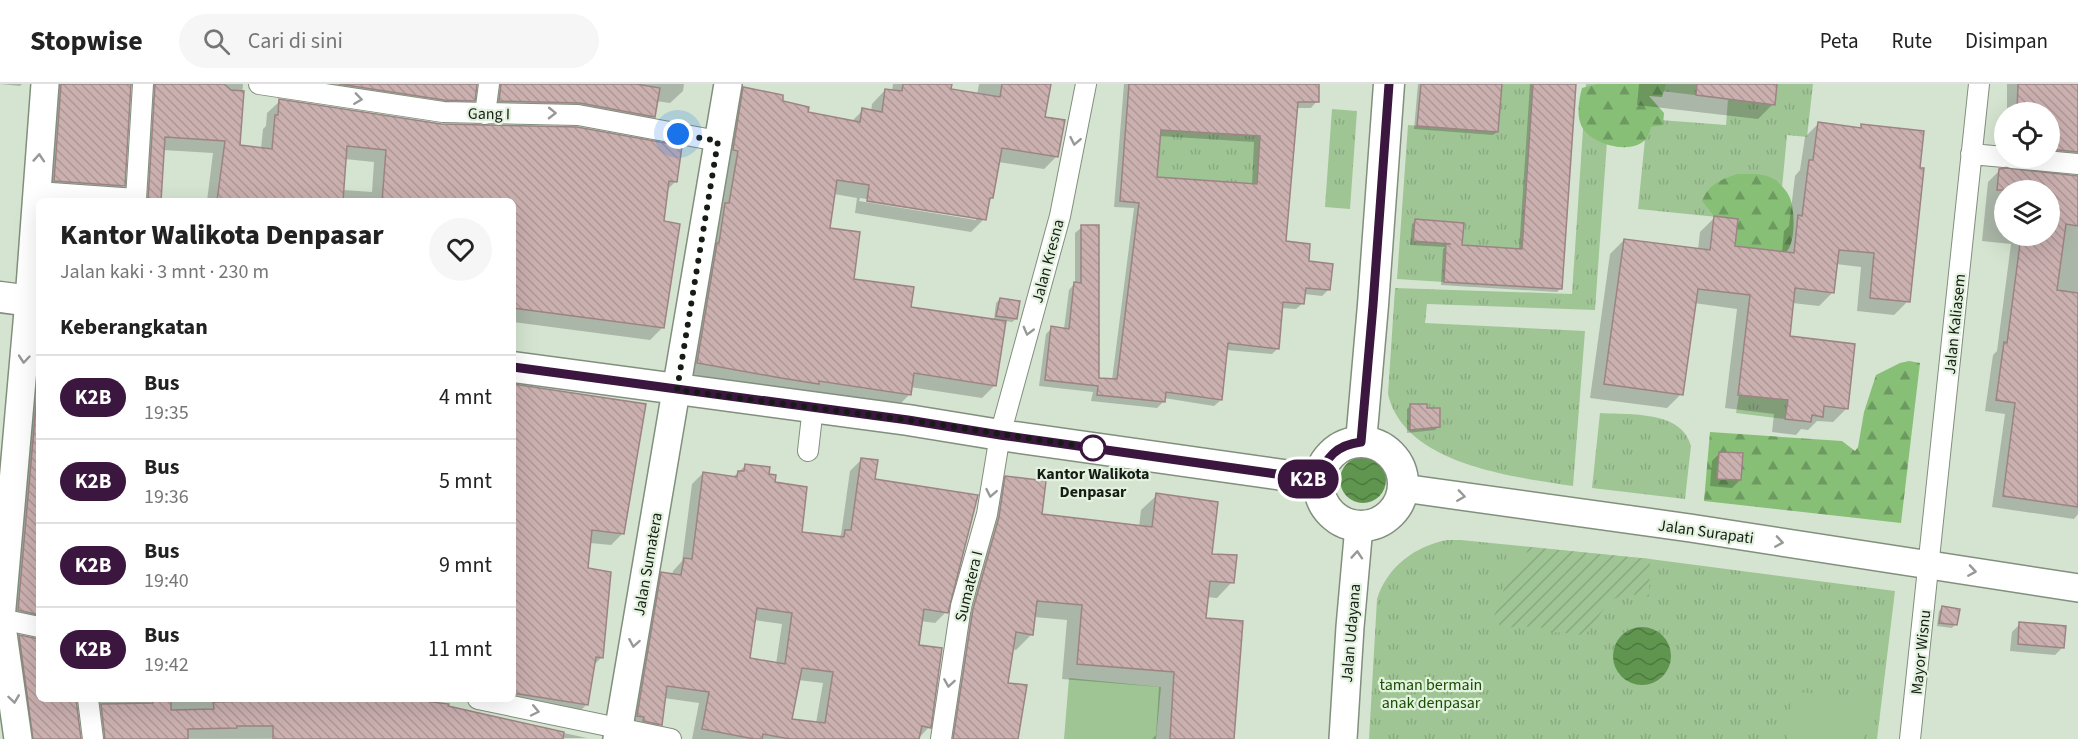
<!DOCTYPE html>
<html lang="id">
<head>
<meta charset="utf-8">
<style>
  :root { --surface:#fff; --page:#f6f6f6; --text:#222; --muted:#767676; --line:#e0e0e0 }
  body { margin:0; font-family:"Source Sans 3",sans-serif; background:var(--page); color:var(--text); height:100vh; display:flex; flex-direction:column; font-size:22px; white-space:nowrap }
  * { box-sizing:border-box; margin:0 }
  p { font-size:20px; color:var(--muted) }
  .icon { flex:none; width:33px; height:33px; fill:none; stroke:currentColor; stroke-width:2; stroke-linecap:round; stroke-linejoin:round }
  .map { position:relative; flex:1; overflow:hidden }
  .sheet { position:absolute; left:36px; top:114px; width:480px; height:504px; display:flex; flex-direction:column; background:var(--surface); border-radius:9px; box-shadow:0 6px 24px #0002 }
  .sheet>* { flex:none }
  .badge { padding:0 12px; border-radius:20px; font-size:21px; line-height:39px }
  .buttons { position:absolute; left:1994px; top:18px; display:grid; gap:12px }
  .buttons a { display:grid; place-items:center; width:66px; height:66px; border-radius:50%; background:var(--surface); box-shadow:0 6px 24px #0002; font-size:30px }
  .you { position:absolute; width:30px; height:30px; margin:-15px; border:4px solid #fff; border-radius:50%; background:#1a73e8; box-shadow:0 0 0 9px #1a73e833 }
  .map>.badge { position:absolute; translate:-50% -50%; box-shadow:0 0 0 3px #fff }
  h2 { padding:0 24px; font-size:22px; line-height:54px }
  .round { display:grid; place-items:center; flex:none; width:63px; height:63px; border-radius:32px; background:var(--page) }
  .overview { display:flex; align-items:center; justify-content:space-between; height:102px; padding:0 24px }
  h1 { font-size:28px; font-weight:800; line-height:45px }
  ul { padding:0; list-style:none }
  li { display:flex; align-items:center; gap:18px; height:84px; padding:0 24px; border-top:2px solid var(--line) }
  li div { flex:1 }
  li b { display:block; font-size:22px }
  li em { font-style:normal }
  li .badge { min-width:66px; font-weight:700; text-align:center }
  header { display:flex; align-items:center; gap:36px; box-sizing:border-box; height:84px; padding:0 30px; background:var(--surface); border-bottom:2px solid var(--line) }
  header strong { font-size:28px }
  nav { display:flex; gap:33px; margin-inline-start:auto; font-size:21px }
  .search { width:420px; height:54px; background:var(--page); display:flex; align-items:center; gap:15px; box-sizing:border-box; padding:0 21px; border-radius:33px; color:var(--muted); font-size:22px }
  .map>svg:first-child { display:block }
  .grass { fill:url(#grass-tufts) }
  .forest { fill:url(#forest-firs) }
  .garden { fill:url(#garden-furrows) }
  .pitch { fill:#a0c595 }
  .water { fill:url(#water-waves) }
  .shadow { fill:#0003; fill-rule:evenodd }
  .building { fill:url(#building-back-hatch); stroke:#9d8484; stroke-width:1.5; fill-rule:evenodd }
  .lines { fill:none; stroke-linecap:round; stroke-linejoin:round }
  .street-casing { stroke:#818f7d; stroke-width:22 }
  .secondary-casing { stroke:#818f7d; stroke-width:30 }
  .primary-casing { stroke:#818f7d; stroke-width:33 }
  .street { stroke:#fff; stroke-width:20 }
  .secondary { stroke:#fff; stroke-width:27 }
  .primary { stroke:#fff; stroke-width:30 }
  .oneway { stroke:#969996 }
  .line-casing { stroke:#fff; stroke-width:14 }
  .line { stroke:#3b163f; stroke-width:9 }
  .walk { stroke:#161c15; stroke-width:6; stroke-dasharray:0 10.8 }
  .stop-dot { fill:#fff; stroke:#3b163f; stroke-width:3 }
  .labels { text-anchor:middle; stroke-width:4.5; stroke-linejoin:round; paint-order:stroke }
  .street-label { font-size:16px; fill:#161c15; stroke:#e2f2de }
  .stop-label { font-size:16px; font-weight:bold; fill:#161c15; stroke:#e2f2de }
  .park-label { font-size:16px; fill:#194e00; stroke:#e2f2de }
</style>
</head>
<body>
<header>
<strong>Stopwise</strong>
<div class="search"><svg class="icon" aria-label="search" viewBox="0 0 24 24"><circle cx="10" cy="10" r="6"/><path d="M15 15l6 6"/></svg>Cari di sini</div>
<nav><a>Peta</a><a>Rute</a><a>Disimpan</a></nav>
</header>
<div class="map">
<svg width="2078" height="655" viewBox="0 0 2078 655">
  <defs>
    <pattern id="grass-tufts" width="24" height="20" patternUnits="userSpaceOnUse" patternTransform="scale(1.5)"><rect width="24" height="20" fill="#a0c595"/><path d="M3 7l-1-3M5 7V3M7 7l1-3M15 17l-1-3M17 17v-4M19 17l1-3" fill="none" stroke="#89a980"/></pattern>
    <pattern id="forest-firs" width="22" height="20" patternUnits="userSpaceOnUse" patternTransform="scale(1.5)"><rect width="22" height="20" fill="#87bf76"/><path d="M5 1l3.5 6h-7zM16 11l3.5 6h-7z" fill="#6d9a60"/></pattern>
    <pattern id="garden-furrows" width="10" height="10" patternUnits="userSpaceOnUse" patternTransform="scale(1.5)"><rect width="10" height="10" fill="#a0c595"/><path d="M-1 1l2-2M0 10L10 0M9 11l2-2" fill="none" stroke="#89a980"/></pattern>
    <pattern id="water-waves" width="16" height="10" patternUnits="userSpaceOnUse" patternTransform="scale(1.5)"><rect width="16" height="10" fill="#5f954e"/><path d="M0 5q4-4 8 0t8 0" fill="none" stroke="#4d7940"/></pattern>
    <pattern id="building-back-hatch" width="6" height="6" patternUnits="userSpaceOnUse" patternTransform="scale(1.5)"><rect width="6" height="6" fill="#cbb0b0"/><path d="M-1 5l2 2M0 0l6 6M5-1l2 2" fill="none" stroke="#ae9796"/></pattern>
  </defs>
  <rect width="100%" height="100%" fill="#d5e4d1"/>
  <path class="grass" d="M1165,0H1191L1188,48L1260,52L1257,100L1157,93Z
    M1502,0H1533L1522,165L1462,161L1415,135L1413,157L1446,160L1444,198L1397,195L1408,41L1498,48Z
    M1586,0H1813L1807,53L1787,51L1776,167L1737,135L1638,125L1647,35L1726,41L1728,15L1611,1L1595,226L1427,220L1425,239L1585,247L1573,402C1515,393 1404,381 1388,310L1395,204L1572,210Z
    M1332,25L1357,27L1350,125L1325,123Z
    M1739,311L1788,316L1785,335L1736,329Z
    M1600,329C1629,331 1682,326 1691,362L1685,415L1592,404Z
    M1447,456H1461L1650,475L1895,507L1877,655H1369L1377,515C1387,483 1415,462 1447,456Z"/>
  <path class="forest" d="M1597,0H1666L1662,13L1649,12L1664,29L1663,41L1651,43C1650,47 1648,53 1645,56C1629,72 1585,59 1580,38C1577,28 1579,15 1582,4Z
    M1737,90C1747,90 1761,89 1770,93C1778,97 1787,106 1790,114C1795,126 1796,161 1785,169L1735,162L1738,135L1714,132L1702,117C1709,100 1720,96 1737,90Z
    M1909,277L1920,279L1901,439L1704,417L1710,348L1842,357L1855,367L1858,363L1864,328L1876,291L1900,279Z"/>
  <path class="garden" d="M1528,463L1650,475L1649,513C1608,503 1607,525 1585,551L1553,548C1537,538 1517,546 1500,542L1494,532L1502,513L1507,491L1524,480Z"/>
  <path class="pitch" d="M1069,594L1161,603L1156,655H1064Z
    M1792,607L1868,616L1864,655H1787Z"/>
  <path class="water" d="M1340 396a23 23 0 1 1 46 0a23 23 0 1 1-46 0Z
    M1613 572a29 29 0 1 1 58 0a29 29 0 1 1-58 0Z"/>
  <path class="shadow" d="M0,0H22L20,2Z
    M41,0H243L238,62L261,65L263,45L266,42L267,29L280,17L676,97L666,107L662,138L663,243L650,256L513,238V117H207L213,69L163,66L160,117H135L137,3L130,0L123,102L111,114L42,109ZM345,75L374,78L372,108L343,106Z
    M264,0H684L683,7L670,19L656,17L654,32L641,45L487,29L483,3L476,0L473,16L460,29Z
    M893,0H951L950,7L977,11L979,0H1049L1043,34L1057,72L1044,85L998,78L992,113L987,118L984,135L971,148L855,129L857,114L834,110L829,145L852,196L909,224L994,236L996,219L1000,215L1016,235L1012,238L1005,237L995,301L982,314L910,303L909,311L896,324L684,292L731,18L744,5L806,29L851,38L863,26L871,28L872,20L885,6L892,7ZM860,114L976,133V136L859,117Z
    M1124,0H1317V17L1311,24H1296L1285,159L1307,179L1328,206L1322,212L1304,210L1303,219L1296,225L1281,224L1278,264L1272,270L1226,266L1221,316L1214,322L1164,314V317L1157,324L1091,317L1093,308L1039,302L1046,250L1052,244L1064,245L1069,206L1075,199V149L1082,143L1098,296H1112L1134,124L1114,123ZM1159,52L1254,58L1252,101L1155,94Z
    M1418,0H1501L1497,48L1493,51L1414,45Z
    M1530,0H1574L1560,205L1557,208L1441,201L1443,165L1445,163L1410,161L1412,140L1416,137L1460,162L1519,166Z
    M1639,0H1776L1773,20L1758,35L1637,21Z
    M2007,0H2078V87L2049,74V28H2007Z
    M1819,39L1859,45L1861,42L1908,217L1894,231L1857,227L1861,183L1836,180L1833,208L1819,222L1792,219L1788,254L1847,324L1833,338L1817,337L1808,346L1801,345L1796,351L1772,348L1774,330L1725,324L1737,225L1694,219L1681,310L1667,324L1590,314L1610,170L1624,156L1698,166L1700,148L1714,134L1733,164L1782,169L1784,147L1789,142L1795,92L1800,86L1805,53Z
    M2000,86L2078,93V430L2074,435L1992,423L2005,330L1985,327L1993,271L1997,267L2011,160L1982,157L1988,98ZM2004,106H2049V152H2004Z
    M39,241V553L35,546L6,538Z
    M513,301L623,449L611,461L590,459L587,485L610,489L601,574L593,582L587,620L575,632L513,615Z
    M1410,322L1426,326L1439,342L1435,346L1407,349V325Z
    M1720,369L1740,396L1732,404L1710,402L1712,377Z
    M861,376L946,528L935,539L921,537L918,562L929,643L918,655H692L699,619L664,614L660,640L649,651L626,643L651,500L662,489L672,491L673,487L682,477L692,400L703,389L733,393L745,382L767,392L773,399L800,449L838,454L841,451L850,387ZM754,536L782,540L776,580L748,576ZM798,596L823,599L816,639L790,637Z
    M1006,393L1040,432L1139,443L1141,426L1157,411L1211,471L1232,498L1217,514L1206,513L1204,536L1232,655H1152L1156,651L1159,603L1062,595L1067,536L1034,533L1032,550L1016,566L1012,565L1007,600L1017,655H940L991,409Z
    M1942,524L1956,540L1952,544L1937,542L1939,527Z
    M2020,540L2063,563L2055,571L2010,567L2012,548Z
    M20,553L39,555V553V615H406L587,654L92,655L80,615L74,616L81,655H21L8,565Z"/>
  <path class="building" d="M61,0H131L125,102L54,97Z
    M155,0H224L231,6L244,7L240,61L272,65L275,31H278L279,15L441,40L577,43L682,62L677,98L669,97L664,137L680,140L664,244L513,224V117H382L386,66L347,62L343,117H217L225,57L165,53L161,117H148Z
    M339,0H477L475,17L444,16Z
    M501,0H636L660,4L655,33L580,19L499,17Z
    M903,0H952L951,5L1000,13L1002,0H1051L1045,33L1065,36L1058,73L1002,64L993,114H990L986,136L867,117L869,101L837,96L830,144L860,148L854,195L914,203L911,223L1006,237L996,302L914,289L911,311L819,297V300L781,294L697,279L717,159H719L725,119H729L738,67L733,66L743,3L783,11V17L809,23L808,28L860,38L862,24L882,28L885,5L902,7Z
    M1129,0H1319V18H1298L1286,157L1310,160L1309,177L1333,180L1330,206L1306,204L1304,220L1283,218L1279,265L1228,259L1222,316L1166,308L1165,318L1097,311L1098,302L1045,296L1051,242L1069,245L1074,198L1081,199V141H1099V294L1117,295L1139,119L1120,117ZM1161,46L1260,52L1257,100L1157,93Z
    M1421,0H1502L1498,48L1417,42Z
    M1533,0H1576L1562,205L1444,198L1446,160H1451L1413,157L1415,135L1464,139L1462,161L1522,165Z
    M1697,0H1777L1775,21L1696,11Z
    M2018,0H2078V68L2049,65V28H2017Z
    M1818,38L1861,44V40L1924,47L1920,84H1924L1910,218L1870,214L1874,169L1839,166L1834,209L1795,204L1790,252L1855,260L1848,325L1824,322L1823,333L1812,331L1811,338L1785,335L1788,316L1738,311L1750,211L1698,205L1683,311L1604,300L1624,155L1710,166L1714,132L1738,135L1735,162L1794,169L1798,131L1802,132L1809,76H1813Z
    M2007,84L2078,92V142L2066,140L2057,206L2078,209V423L2003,412L2015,319L1996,316L2004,258L2007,259L2021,152H2049V106H1997L1999,85Z
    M1000,214L1020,217L1017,235L996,232Z
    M513,300L646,320L624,450L592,446L588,484L611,488L603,574L596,573L588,621L513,609Z
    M37,310H39V531L18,526Z
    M1410,320H1427V324H1440V343L1410,346Z
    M1719,368L1743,369L1741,396L1717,395Z
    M861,374L878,376L875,395L978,411L948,529L924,525L919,561L942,564L931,644L922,642L919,655H790L763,650L762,655H754L702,645L709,608L667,602L662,641L643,637L644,633L637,632L661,488L681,491L684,474L692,475L703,388L737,393L738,387H744L745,380L770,383L769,390L776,391L775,398L807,403L802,448L844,453L845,446H851ZM757,524L792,529L785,580L750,574ZM802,584L833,588L825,639L792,635Z
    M1005,392L1046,397L1042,430L1152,443L1156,409L1218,418L1212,470L1237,471L1234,499L1210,497L1206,534L1243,537L1234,655H1170L1174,588L1077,580L1082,521L1037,517L1033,551L1016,548L1008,599L1027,601L1018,655H953L973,525L999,433Z
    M1942,522L1960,525L1957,541L1939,539Z
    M2019,538L2066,542L2064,564L2018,560Z
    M19,551L39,555V615H76L81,655H33Z
    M153,615H171V626L214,625L213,618L261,617V615H408L449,620L448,622L564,648L563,655H273V642H237V644L188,645V655H105L101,620L153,619Z"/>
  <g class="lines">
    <defs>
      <path id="street" d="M259,0L443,28L578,31L718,57
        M485,30L489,0
        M1971,70L2004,73
        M2012,74L2078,80
        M37,108L136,115L143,0
        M808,367L813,323
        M1,535L39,543
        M88,615L93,655
        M478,615L671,655
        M941,655L961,522L987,430L1000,351L1060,132L1086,0
        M1910,655L1979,0"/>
      <path id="secondary" d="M1403,404L1690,444L2078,504
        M18,655L1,535L29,216L45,0
        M617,655L728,0
        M1343,655L1350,543L1359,442"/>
      <path id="primary" d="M0,213L39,218
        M513,283L908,336L1000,351L1319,396
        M1319 400a42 42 0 1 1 84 0a42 42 0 1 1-84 0Z
        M1361,358L1373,221L1389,0"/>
    </defs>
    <use href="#street" class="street-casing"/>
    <use href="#secondary" class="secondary-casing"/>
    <use href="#primary" class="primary-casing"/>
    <use href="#street" class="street"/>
    <use href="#secondary" class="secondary"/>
    <use href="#primary" class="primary"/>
  </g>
  <defs><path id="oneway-chevron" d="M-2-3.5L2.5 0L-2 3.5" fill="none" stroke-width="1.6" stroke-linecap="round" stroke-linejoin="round" transform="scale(1.5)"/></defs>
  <g class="oneway">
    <use href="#oneway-chevron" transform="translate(358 15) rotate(8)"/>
    <use href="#oneway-chevron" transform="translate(552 29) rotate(1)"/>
    <use href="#oneway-chevron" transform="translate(1075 57) rotate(101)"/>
    <use href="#oneway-chevron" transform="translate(39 74) rotate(-86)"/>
    <use href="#oneway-chevron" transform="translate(1028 247) rotate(105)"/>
    <use href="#oneway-chevron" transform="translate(24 275) rotate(95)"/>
    <use href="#oneway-chevron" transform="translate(991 409) rotate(101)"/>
    <use href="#oneway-chevron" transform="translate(1461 412) rotate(8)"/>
    <use href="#oneway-chevron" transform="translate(1779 458) rotate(9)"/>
    <use href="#oneway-chevron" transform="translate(1357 471) rotate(-86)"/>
    <use href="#oneway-chevron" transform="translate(1972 487) rotate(9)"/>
    <use href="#oneway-chevron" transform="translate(634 559) rotate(100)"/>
    <use href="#oneway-chevron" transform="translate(949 599) rotate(99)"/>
    <use href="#oneway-chevron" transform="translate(14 615) rotate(82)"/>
    <use href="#oneway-chevron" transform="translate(535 627) rotate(12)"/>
  </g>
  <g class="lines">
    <defs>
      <path id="line" d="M513,283L908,336L1000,351L1319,396C1325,373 1337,361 1361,358L1373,221L1389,0"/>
    </defs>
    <use href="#line" class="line-casing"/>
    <use href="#line" class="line"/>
    <path class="walk" d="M678,50L718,57L677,306L908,336L1093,364"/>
  </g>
  <circle class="stop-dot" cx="1093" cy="364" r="12"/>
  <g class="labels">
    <g class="street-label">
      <text transform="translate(489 29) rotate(1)" y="6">Gang I</text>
      <text transform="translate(1047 177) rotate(-75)" y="6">Jalan Kresna</text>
      <text transform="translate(1954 240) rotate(-84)" y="6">Jalan Kaliasem</text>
      <text transform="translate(1706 447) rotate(8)" y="6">Jalan Surapati</text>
      <text transform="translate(647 480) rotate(-80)" y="6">Jalan Sumatera</text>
      <text transform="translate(968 502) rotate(-76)" y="6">Sumatera I</text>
      <text transform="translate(1350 549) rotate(-85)" y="6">Jalan Udayana</text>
      <text transform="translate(1920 568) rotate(-84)" y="6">Mayor Wisnu</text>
    </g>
    <g class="stop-label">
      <text x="1093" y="395">Kantor Walikota<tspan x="1093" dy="18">Denpasar</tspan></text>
    </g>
    <g class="park-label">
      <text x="1431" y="606">taman bermain<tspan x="1431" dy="18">anak denpasar</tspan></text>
    </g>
  </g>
</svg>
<div class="buttons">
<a><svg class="icon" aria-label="locate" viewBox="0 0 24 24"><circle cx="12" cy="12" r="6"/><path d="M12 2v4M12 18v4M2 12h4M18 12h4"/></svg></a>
<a><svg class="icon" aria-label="layers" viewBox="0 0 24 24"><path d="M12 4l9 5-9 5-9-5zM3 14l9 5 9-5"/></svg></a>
</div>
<div class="you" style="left:678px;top:50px"></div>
<b class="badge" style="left:1308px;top:395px;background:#3b163f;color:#fff">K2B</b>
<section class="sheet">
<div class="overview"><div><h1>Kantor Walikota Denpasar</h1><p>Jalan kaki · 3 mnt · 230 m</p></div><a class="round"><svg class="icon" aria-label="heart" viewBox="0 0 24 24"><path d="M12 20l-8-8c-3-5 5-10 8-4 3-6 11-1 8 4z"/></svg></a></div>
<h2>Keberangkatan</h2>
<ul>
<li><span class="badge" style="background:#3b163f;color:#fff">K2B</span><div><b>Bus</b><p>19:35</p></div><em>4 mnt</em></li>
<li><span class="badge" style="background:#3b163f;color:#fff">K2B</span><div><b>Bus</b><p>19:36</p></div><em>5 mnt</em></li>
<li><span class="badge" style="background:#3b163f;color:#fff">K2B</span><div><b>Bus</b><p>19:40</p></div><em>9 mnt</em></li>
<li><span class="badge" style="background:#3b163f;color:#fff">K2B</span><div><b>Bus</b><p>19:42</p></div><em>11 mnt</em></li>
</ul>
</section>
</div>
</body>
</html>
